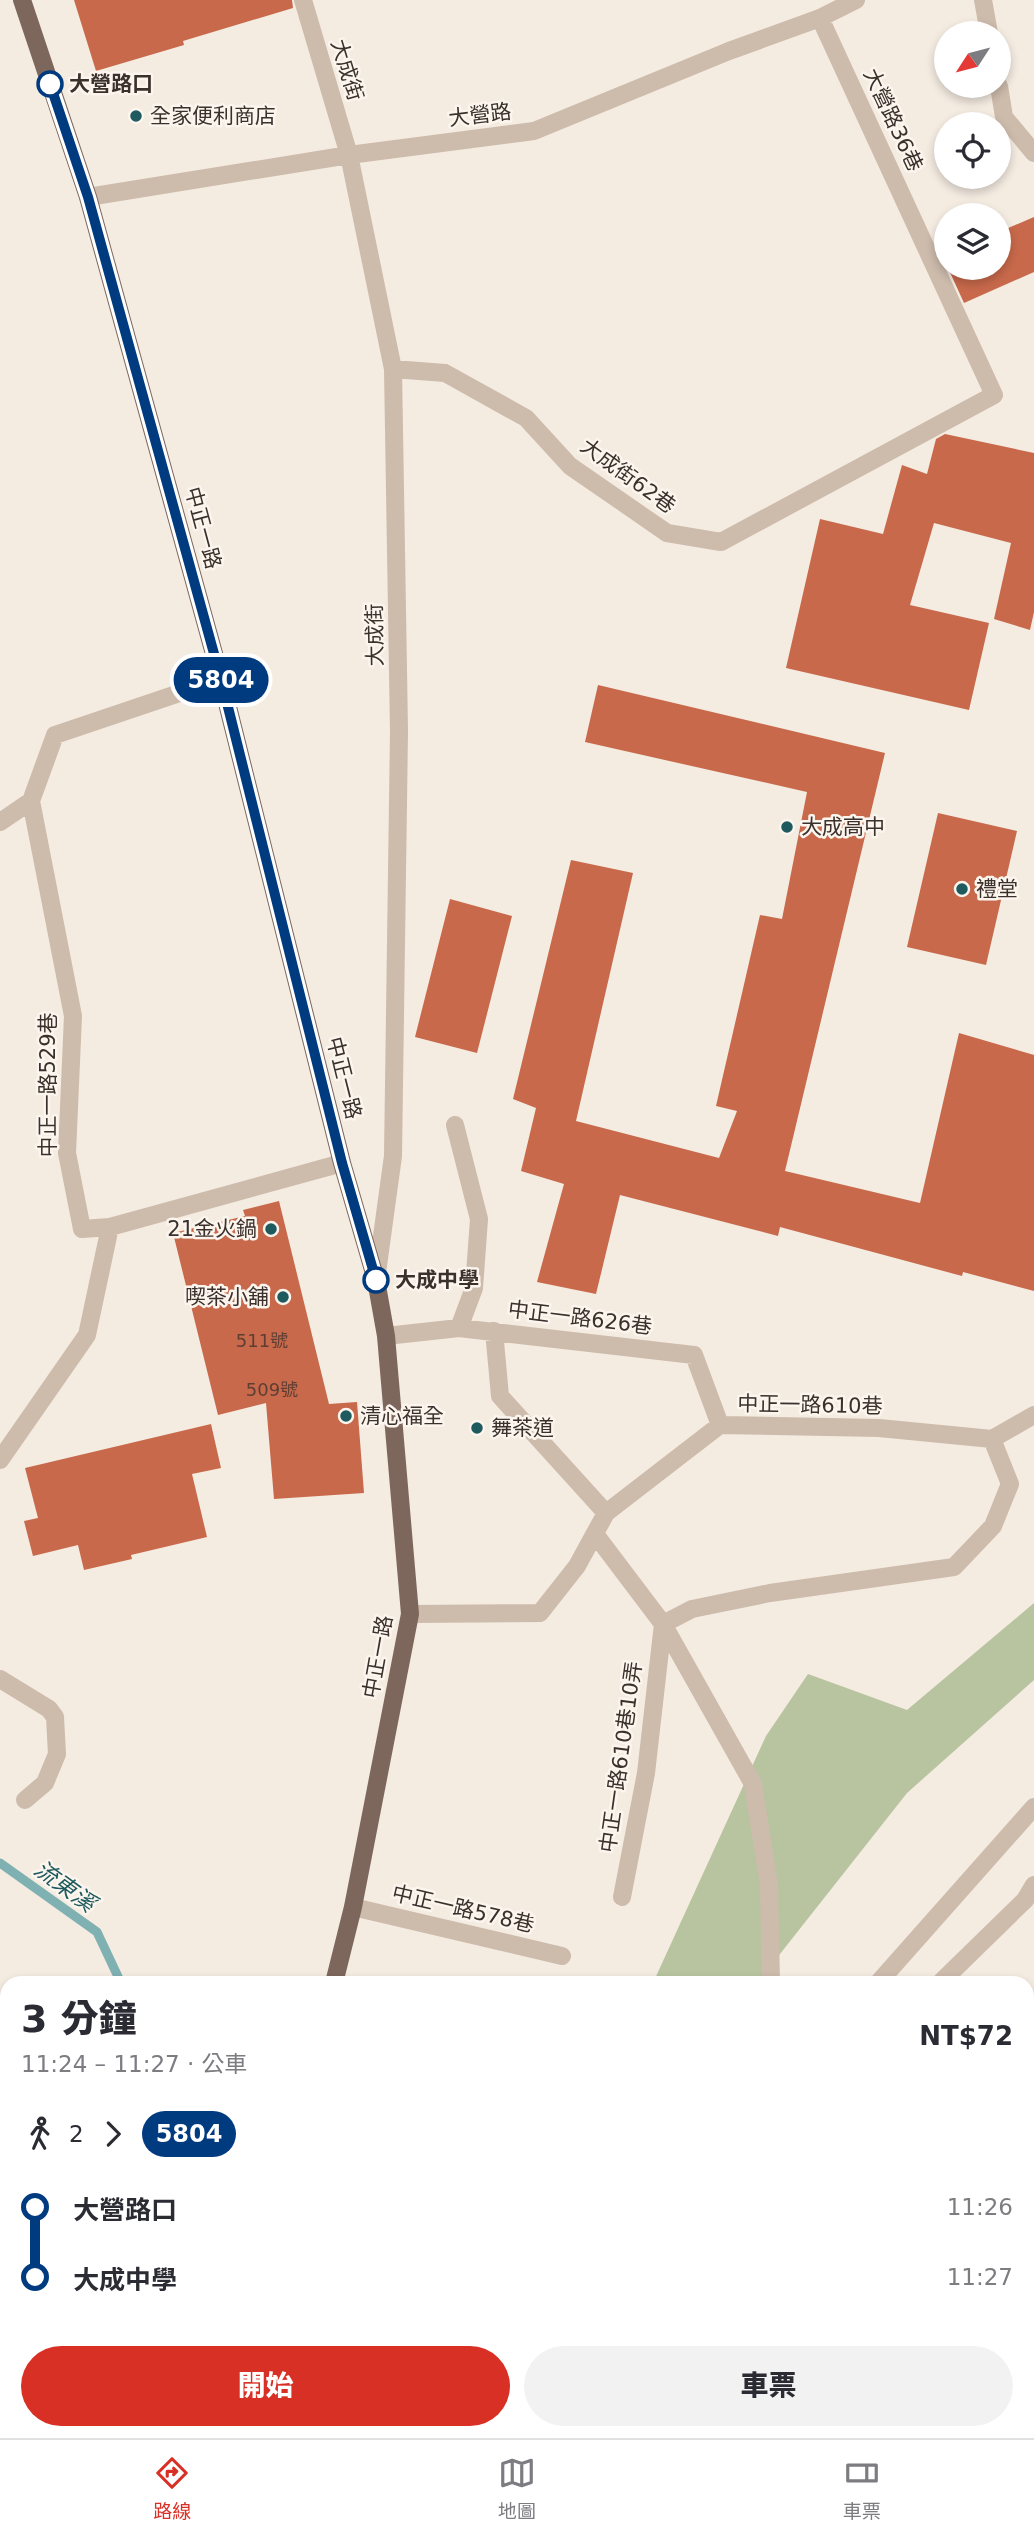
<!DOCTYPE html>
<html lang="zh-TW">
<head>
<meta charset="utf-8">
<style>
  :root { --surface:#fff; --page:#f2f2f3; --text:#2b2b33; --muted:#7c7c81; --line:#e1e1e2; --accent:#d93025 }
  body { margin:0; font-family:"DejaVu Sans","Noto Sans TC",sans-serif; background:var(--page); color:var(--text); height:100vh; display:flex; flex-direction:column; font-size:26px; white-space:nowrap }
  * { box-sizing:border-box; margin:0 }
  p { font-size:23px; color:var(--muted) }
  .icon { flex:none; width:38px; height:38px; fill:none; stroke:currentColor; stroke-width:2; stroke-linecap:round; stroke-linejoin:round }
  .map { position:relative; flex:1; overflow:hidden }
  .details { position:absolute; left:0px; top:1976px; width:1034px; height:464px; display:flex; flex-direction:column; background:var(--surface); border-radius:21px 21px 0 0; box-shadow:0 4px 10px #0003 }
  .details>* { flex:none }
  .badge { padding:0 14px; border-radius:23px; font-size:24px; line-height:46px }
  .needle { width:46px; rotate:234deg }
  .controls { position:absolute; left:934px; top:21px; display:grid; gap:14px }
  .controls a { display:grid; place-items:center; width:77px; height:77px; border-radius:50%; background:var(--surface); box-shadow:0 4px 10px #0003; font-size:35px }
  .map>.badge { position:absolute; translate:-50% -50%; box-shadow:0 0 0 4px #fff }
  .legs { display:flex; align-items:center; gap:10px; height:77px; padding:0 21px; font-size:23px }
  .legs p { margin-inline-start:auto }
  .head { display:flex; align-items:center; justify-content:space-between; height:119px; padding:0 21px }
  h1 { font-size:38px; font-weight:800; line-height:52px }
  .cta { display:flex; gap:14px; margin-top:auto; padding:14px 21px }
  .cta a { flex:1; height:80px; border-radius:42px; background:var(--accent); color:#fff; font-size:28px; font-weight:800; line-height:80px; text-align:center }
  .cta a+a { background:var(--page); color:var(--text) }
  ul { padding:0 21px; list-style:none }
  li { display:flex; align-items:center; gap:24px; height:70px; font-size:26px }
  li i { display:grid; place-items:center; width:10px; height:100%; margin:0 9px; background:currentColor }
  li i::after { content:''; width:18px; height:18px; margin:-9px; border:5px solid; border-radius:50%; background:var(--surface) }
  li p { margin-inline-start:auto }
  li:first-child i { background:linear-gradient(#0000 50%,currentColor 0) }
  li:last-child i { background:linear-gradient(currentColor 50%,#0000 0) }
  .dock { display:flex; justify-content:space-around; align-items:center; height:98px; border-top:2px solid var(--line); background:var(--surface); font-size:19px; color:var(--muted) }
  .dock a { display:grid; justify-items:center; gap:4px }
  .dock .selected { color:var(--accent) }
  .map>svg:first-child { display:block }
  .green { fill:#b8c4a0 }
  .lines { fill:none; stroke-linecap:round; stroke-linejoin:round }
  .stream { stroke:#7fb0b2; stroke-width:9 }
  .building { fill:#c8694b }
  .minor { stroke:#cdbbac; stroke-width:18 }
  .major { stroke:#7d675c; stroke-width:18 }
  .line-1-casing { stroke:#fff; stroke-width:16 }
  .line-1 { stroke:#003b80; stroke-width:10 }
  .stop-1-dot { fill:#fff; stroke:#003b80; stroke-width:3.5 }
  .poi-dot { fill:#1f5a5e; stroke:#fbf5ee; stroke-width:2.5 }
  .labels { text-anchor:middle; stroke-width:5; stroke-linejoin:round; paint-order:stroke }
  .number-label { font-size:18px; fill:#5e3e33 }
  .street-label { font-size:21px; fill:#3b302b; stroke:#fbf5ee }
  .stop-label { font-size:21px; font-weight:bold; fill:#3b302b; stroke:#fbf5ee; text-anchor:start }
  .poi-label { font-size:21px; fill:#3b302b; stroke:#fbf5ee; text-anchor:start }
  .water-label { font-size:23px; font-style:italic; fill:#1f5a5e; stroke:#fbf5ee }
</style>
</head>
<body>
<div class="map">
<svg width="1034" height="2438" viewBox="0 0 1034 2438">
  <rect width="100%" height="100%" fill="#f4ebe1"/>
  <path class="green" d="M1034,1603V1680L907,1793L757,1983H653L766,1736L808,1674L907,1710Z
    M509,2432H687V2433L685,2438H507Z"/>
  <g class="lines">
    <path class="stream" d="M0,1863L97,1932L121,1983
      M0,2161L7,2154"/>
  </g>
  <path class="building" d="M74,0H292L293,8L183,41L184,45L96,71Z
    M1034,217V272L964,303L948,268H999V232Z
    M945,434L1034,453V612L1030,630L994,619L1011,543L934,523L910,605L989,623L969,710L786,668L820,519L883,534L902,465L927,474L936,439Z
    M598,685L885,753L785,1171L920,1203L959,1033L1034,1055V1291L963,1272L962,1276L780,1227L778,1236L620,1195L596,1294L537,1282L564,1184L521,1171L536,1108L513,1099L571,860L633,873L576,1121L719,1158L737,1111L716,1106L760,915L782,919L807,792L585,742Z
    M938,813L1017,831L986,965L907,947Z
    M450,899L512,916L477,1053L415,1037Z
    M279,1201L329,1404L357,1402L364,1493L274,1499L266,1403L218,1415L173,1233L245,1216L243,1210Z
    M211,1424L221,1468L192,1474L207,1537L131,1555L132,1559L84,1570L78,1545L33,1556L24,1521L38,1518L25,1468Z"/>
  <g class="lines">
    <path class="minor" d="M303,0L349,155L393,369L399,731L393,1156L376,1280
      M983,0L989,33
      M999,86L1004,117L1034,153
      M88,197L349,155L534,131L729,51L820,18L856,0
      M393,369L445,373L526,418L570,466L667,533L721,542L994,395L820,18
      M31,801L73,1016L67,1153L82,1229L110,1227L342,1163
      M0,822L31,801L55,735L221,679
      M455,1125L479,1219L474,1288L459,1328
      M494,1331L500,1396L606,1513
      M386,1336L459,1328L694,1355L720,1425
      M0,1460L87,1335L110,1227
      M595,1534L663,1624L753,1784L769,1885L771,1983
      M410,1614L540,1613L577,1566L606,1513L720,1425L879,1428L992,1439L1034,1415
      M0,1679L49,1709L55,1717L57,1754L45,1783L25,1800
      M622,1897L646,1773L663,1624L692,1609L770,1593L954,1567L993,1526L1010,1484L992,1439
      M353,1907L562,1956
      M878,1983L1034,1807
      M940,1983L1025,1900L1034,1885
      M1027,2093L1034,2085
      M1027,2392L1034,2398
      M705,2438L707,2432
      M821,2438L823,2432"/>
    <path class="major" d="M22,0L88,197L221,679L342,1163L376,1280L386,1336L410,1614L353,1907L334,1983
      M222,2438L224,2432"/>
  </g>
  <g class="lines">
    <defs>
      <path id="line-1" d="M50,84L88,197L221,679L342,1163L376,1280"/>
    </defs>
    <use href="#line-1" class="line-1-casing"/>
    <use href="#line-1" class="line-1"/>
  </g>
  <g class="stop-1-dot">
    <circle cx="50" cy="84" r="12"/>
    <circle cx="376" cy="1280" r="12"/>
  </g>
  <g class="poi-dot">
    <circle cx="136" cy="116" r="7"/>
    <circle cx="787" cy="827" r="7"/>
    <circle cx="962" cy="889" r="7"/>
    <circle cx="271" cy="1229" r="7"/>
    <circle cx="283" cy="1297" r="7"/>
    <circle cx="346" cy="1416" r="7"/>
    <circle cx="477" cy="1428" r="7"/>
  </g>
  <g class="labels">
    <g class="number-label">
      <text x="262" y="1347">511號</text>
      <text x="272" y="1396">509號</text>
    </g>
    <g class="street-label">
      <text transform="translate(347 70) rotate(73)" y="7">大成街</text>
      <text transform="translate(480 115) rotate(-7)" y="7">大營路</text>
      <text transform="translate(893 120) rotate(65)" y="7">大營路36巷</text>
      <text transform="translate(628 476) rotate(36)" y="7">大成街62巷</text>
      <text transform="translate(203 528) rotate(75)" y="7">中正一路</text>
      <text transform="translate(375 635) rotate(-91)" y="7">大成街</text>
      <text transform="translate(344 1078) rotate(76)" y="7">中正一路</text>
      <text transform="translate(48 1085) rotate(-90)" y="7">中正一路529巷</text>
      <text transform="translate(580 1318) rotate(7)" y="7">中正一路626巷</text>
      <text transform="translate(810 1405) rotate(1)" y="7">中正一路610巷</text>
      <text transform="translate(378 1657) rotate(-80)" y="7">中正一路</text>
      <text transform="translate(621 1757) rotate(-82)" y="7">中正一路610巷10弄</text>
      <text transform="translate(463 1909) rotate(13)" y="7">中正一路578巷</text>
    </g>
    <g class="stop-label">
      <text x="69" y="91">大營路口</text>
      <text x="395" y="1287">大成中學</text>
    </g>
    <g class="poi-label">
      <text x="150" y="123">全家便利商店</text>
      <text x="801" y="834">大成高中</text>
      <text x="976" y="896">禮堂</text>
      <text x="257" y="1236" text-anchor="end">21金火鍋</text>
      <text x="269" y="1304" text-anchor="end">喫茶小舖</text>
      <text x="360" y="1423">清心福全</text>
      <text x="491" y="1435">舞茶道</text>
    </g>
    <g class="water-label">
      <text transform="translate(65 1886) rotate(36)" y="8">流東溪</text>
    </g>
  </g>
</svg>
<div class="controls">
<a><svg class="needle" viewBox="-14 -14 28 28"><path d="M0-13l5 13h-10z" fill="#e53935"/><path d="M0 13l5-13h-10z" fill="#7c7c81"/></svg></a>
<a><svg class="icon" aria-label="locate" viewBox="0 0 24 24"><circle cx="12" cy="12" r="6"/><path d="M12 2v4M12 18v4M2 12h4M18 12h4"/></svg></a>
<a><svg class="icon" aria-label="layers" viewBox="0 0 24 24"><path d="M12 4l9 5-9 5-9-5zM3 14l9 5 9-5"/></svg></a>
</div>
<b class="badge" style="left:221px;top:680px;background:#003b80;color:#fff">5804</b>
<section class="details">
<div class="head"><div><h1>3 分鐘</h1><p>11:24 – 11:27 · 公車</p></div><b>NT$72</b></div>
<div class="legs"><svg class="icon" aria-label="walk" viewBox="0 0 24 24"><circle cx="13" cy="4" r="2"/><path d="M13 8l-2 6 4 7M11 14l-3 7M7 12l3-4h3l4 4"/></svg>2<svg class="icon" aria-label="forward" viewBox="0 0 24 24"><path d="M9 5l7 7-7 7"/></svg><b class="badge" style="background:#003b80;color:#fff">5804</b></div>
<ul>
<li><i style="color:#003b80"></i><b>大營路口</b><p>11:26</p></li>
<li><i style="color:#003b80"></i><b>大成中學</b><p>11:27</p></li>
</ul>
<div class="cta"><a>開始</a><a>車票</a></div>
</section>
</div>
<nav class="dock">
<a class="selected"><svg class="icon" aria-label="directions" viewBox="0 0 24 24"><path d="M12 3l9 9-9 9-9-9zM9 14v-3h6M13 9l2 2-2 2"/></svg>路線</a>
<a><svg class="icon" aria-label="map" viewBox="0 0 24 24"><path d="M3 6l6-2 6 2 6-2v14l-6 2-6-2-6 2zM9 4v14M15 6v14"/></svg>地圖</a>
<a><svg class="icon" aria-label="tickets" viewBox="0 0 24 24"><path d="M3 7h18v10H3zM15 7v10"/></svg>車票</a>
</nav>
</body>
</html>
